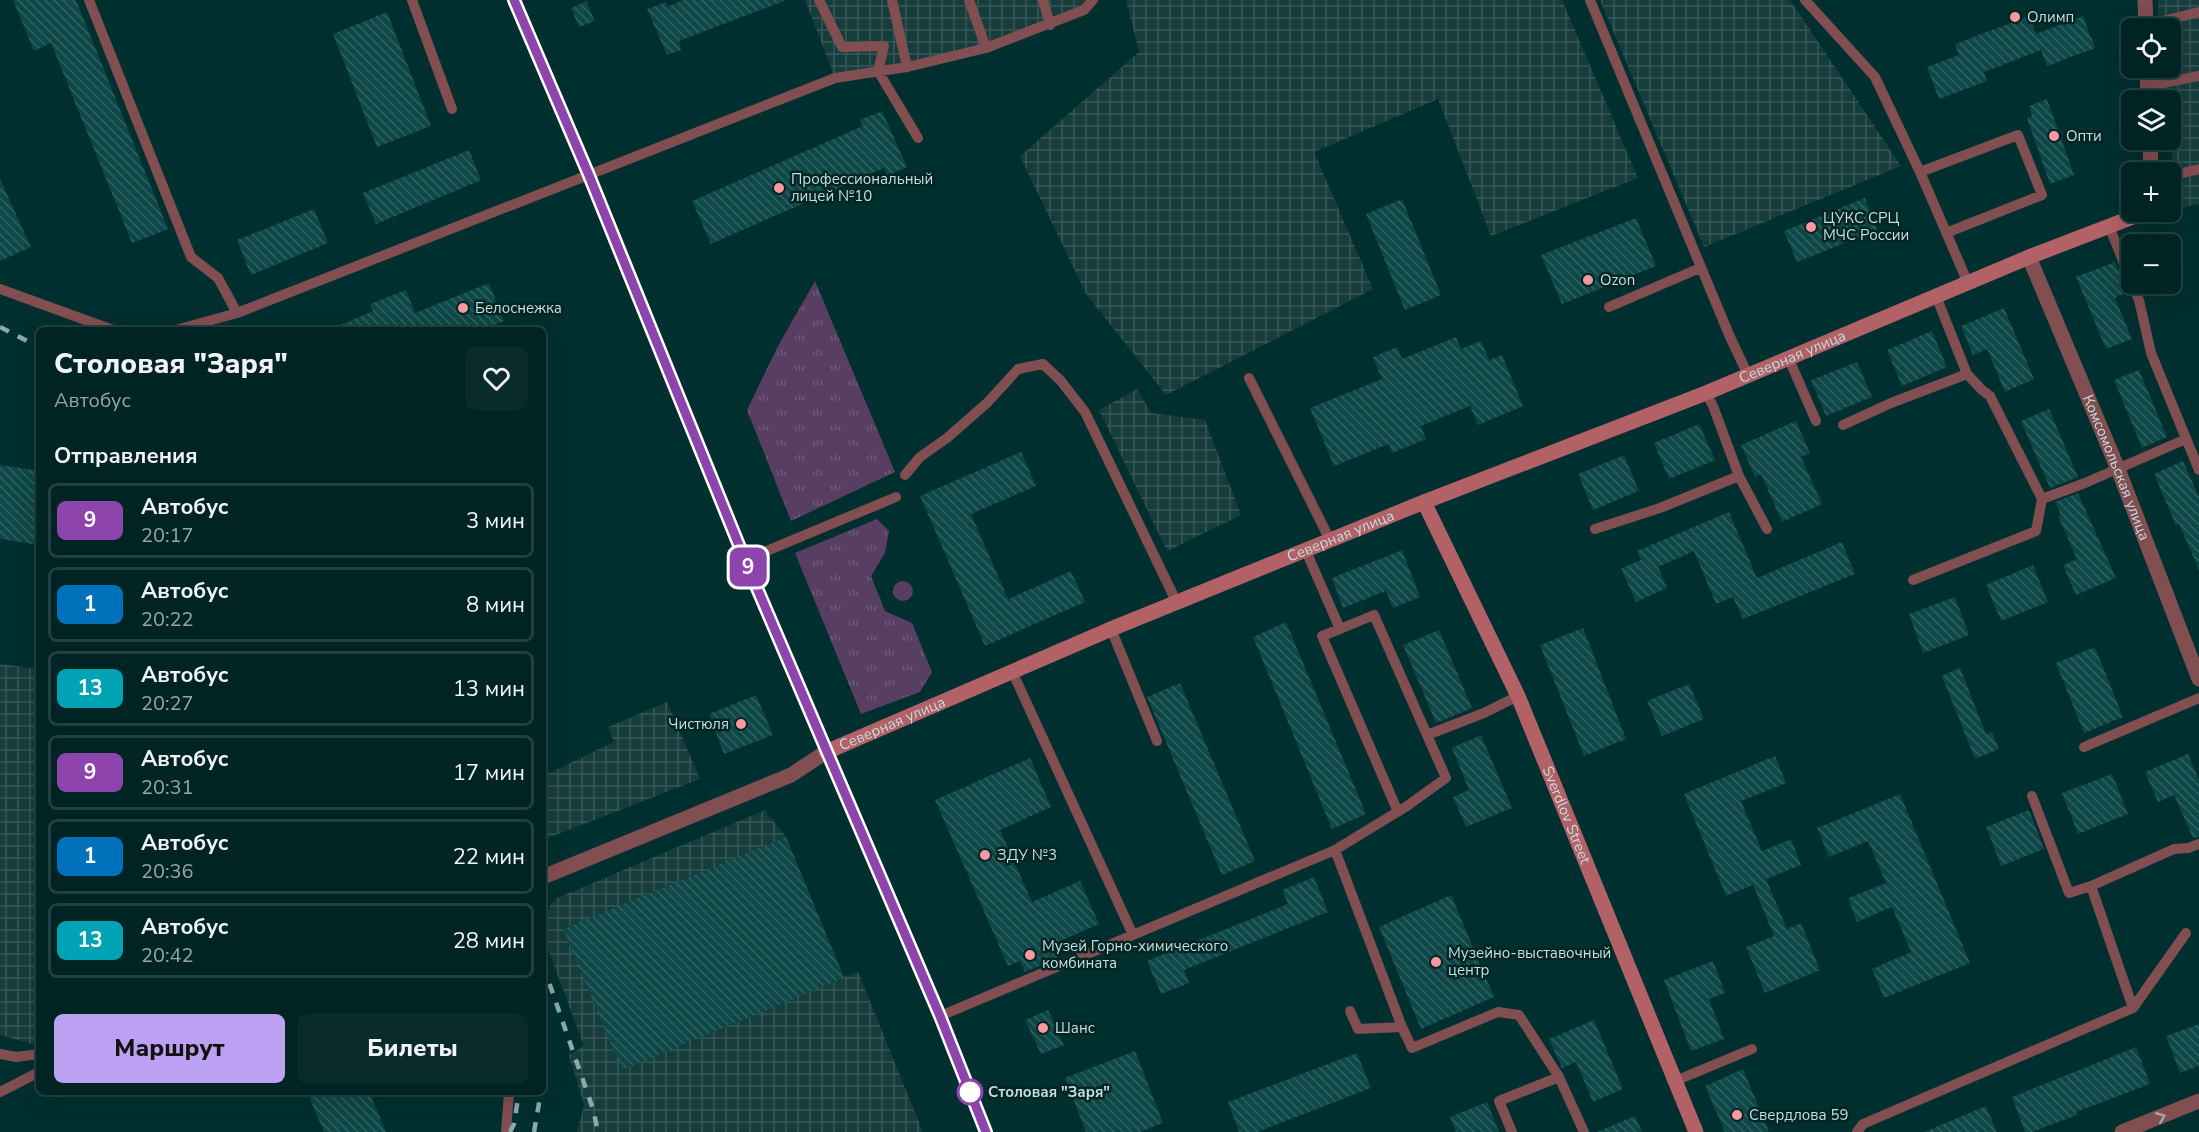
<!DOCTYPE html>
<html lang="ru">
<head>
<meta charset="utf-8">
<style>
  :root { --surface:#002323; --page:#0a2b2b; --text:#f1f3f6; --muted:#95a4a6; --line:#224041; --accent:#bca0f2 }
  body { margin:0; font-family:"Nunito Sans",sans-serif; background:var(--page); color:var(--text); height:100vh; display:flex; flex-direction:column; font-size:22px; white-space:nowrap }
  * { box-sizing:border-box; margin:0 }
  p { font-size:20px; color:var(--muted) }
  .icon { flex:none; width:33px; height:33px; fill:none; stroke:currentColor; stroke-width:2; stroke-linecap:round; stroke-linejoin:round }
  .map { position:relative; flex:1; overflow:hidden }
  .panel { position:absolute; left:36px; top:327px; width:510px; height:768px; display:flex; flex-direction:column; background:var(--surface); border-radius:9px; box-shadow:0 6px 24px #0002,0 0 0 2px var(--line) }
  .panel>* { flex:none }
  .badge { padding:0 12px; border-radius:9px; font-size:21px; line-height:39px }
  .fabs { position:absolute; left:2121px; top:18px; display:grid; gap:12px }
  .fabs a { display:grid; place-items:center; width:60px; height:60px; border-radius:9px; background:var(--surface); box-shadow:0 6px 24px #0002,0 0 0 2px var(--line); font-size:30px }
  .map>.badge { position:absolute; translate:-50% -50%; box-shadow:0 0 0 3px #fff }
  h2 { padding:0 18px; font-size:22px; line-height:54px }
  .round { display:grid; place-items:center; flex:none; width:63px; height:63px; border-radius:9px; background:var(--page) }
  .overview { display:flex; align-items:center; justify-content:space-between; height:102px; padding:0 18px }
  h1 { font-size:28px; font-weight:800; line-height:45px }
  .cta { display:flex; gap:12px; margin-top:auto; padding:12px 18px }
  .cta a { flex:1; height:69px; border-radius:9px; background:var(--accent); color:#111; font-size:24px; font-weight:800; line-height:69px; text-align:center }
  .cta a+a { background:var(--page); color:var(--text) }
  ul { padding:0; list-style:none }
  li { display:flex; align-items:center; gap:18px; height:75px; margin:0 12px 9px; padding:0 6px; border:3px solid var(--line); border-radius:9px }
  li div { flex:1 }
  li b { display:block; font-size:22px }
  li em { font-style:normal }
  li .badge { min-width:66px; font-weight:700; text-align:center }
  .map>svg:first-child { display:block }
  .industrial { fill:url(#industrial-grid) }
  .grass { fill:url(#grass-tufts) }
  .building { fill:url(#building-back-hatch) }
  .lines { fill:none; stroke-linecap:round; stroke-linejoin:round }
  .lane { stroke:#814e51; stroke-width:10 }
  .street { stroke:#814e51; stroke-width:15 }
  .secondary { stroke:#b26167; stroke-width:15 }
  .rail { stroke:#89abab; stroke-width:4.5; stroke-dasharray:10 10; stroke-linecap:butt }
  .oneway { stroke:#a8a4a6 }
  .line-casing { stroke:#fff; stroke-width:14 }
  .line { stroke:#8e44ad; stroke-width:9 }
  .poi-dot { fill:#f49aa0; stroke:#052424; stroke-width:2 }
  .stop-dot { fill:#fff; stroke:#8e44ad; stroke-width:3 }
  .labels { text-anchor:middle; stroke-width:5; stroke-linejoin:round; paint-order:stroke }
  .poi-label { font-size:15px; fill:#c2dede; stroke:#052424; text-anchor:start }
  .street-label { font-size:15px; fill:#c2dede; stroke:#052424 }
  .stop-label { font-size:15px; font-weight:bold; fill:#c2dede; stroke:#052424; text-anchor:start }
</style>
</head>
<body>
<div class="map">
<svg width="2199" height="1132" viewBox="0 0 2199 1132">
  <defs>
    <pattern id="industrial-grid" width="8" height="8" patternUnits="userSpaceOnUse" patternTransform="scale(1.5)"><rect width="8" height="8" fill="#173c3c"/><path d="M0 4h8M4 0v8" fill="none" stroke="#375858"/></pattern>
    <pattern id="grass-tufts" width="24" height="20" patternUnits="userSpaceOnUse" patternTransform="scale(1.5)"><rect width="24" height="20" fill="#593e64"/><path d="M3 7l-1-3M5 7V3M7 7l1-3M15 17l-1-3M17 17v-4M19 17l1-3" fill="none" stroke="#6f597a"/></pattern>
    <pattern id="building-back-hatch" width="6" height="6" patternUnits="userSpaceOnUse" patternTransform="scale(1.5)"><rect width="6" height="6" fill="#0e4747"/><path d="M-1 5l2 2M0 0l6 6M5-1l2 2" fill="none" stroke="#2f6161"/></pattern>
  </defs>
  <rect width="100%" height="100%" fill="#002f2f"/>
  <path class="industrial" d="M805,0H1086L1084,10L986,48L835,78Z
    M1126,0H1562L1638,178L1491,236L1438,99L1314,152L1373,289L1166,395L1086,294L1020,156L1139,52Z
    M1600,0H1790L1901,166L1704,247Z
    M2158,0H2199V204L2182,208L2176,186L2170,140V100H2165L2161,70V68H2170V28H2159Z
    M1137,389L1151,413L1205,420L1241,515L1167,551L1099,410Z
    M0,664L39,669V1046L0,1035Z
    M667,702L700,779L543,840V776L614,742L608,727Z
    M765,810L786,837L844,977L858,972L923,1132H577L584,1105L569,1055L584,1046L543,936V915L555,899Z"/>
  <path class="grass" d="M815,281L895,472L791,521L747,410L778,346Z
    M877,519L889,531L885,553L871,576L885,611L912,623L932,672L920,692L861,714L795,553Z
    M893 591a10 10 0 1 1 20 0a10 10 0 1 1-20 0Z"/>
  <path class="building" d="M13,0H76L168,229L132,243L51,43L34,51Z
    M683,0H783L784,1L679,41L681,50L667,55L647,9L666,2L667,7Z
    M586,1L595,21L579,27L571,8Z
    M387,12L431,126L377,147L333,34Z
    M2029,16L2036,34L2083,16L2095,48L2047,66L2041,50L1984,72L1987,81L1939,99L1927,67L1959,55L1955,44Z
    M2047,99L2074,175L2050,184L2027,118L2032,116L2029,106Z
    M882,111L907,167L887,176L884,168L711,244L692,201L863,126L860,120Z
    M469,150L481,180L376,224L363,193Z
    M0,179L31,247L0,261Z
    M1865,198L1877,230L1797,262L1784,231Z
    M1402,199L1441,295L1405,310L1366,214Z
    M314,209L328,243L251,275L237,240Z
    M1636,218L1656,266L1562,304L1541,255Z
    M2115,262L2127,292L2115,298L2132,339L2106,349L2076,277Z
    M489,283L504,321L481,330H329L373,311L370,304L406,290L415,313Z
    M2004,308L2034,379L2005,392L1987,349L1973,355L1961,326Z
    M1932,331L1947,367L1902,386L1887,350Z
    M1456,337L1461,349L1481,341L1489,360L1502,355L1523,406L1478,425L1470,406L1421,426L1426,439L1392,453L1389,444L1334,466L1310,408L1382,379L1373,357L1397,347L1402,359Z
    M1857,362L1872,397L1826,416L1811,380Z
    M2139,370L2167,437L2142,448L2114,380Z
    M2049,409L2078,477L2050,488L2021,421Z
    M1796,421L1810,453L1801,457L1822,504L1782,522L1761,474L1755,477L1741,445Z
    M1699,424L1715,460L1669,479L1654,443Z
    M1021,452L1036,486L971,514L1008,599L1071,571L1085,602L985,646L920,496Z
    M1624,455L1639,491L1593,510L1578,474Z
    M2183,461L2199,497V570L2179,524L2176,525L2154,474Z
    M0,465L39,471V545L0,539Z
    M2078,493L2116,578L2076,595L2063,565L2077,559L2058,516L2061,515L2055,502Z
    M1729,512L1757,578L1842,542L1855,574L1743,619L1733,597L1716,604L1694,551L1658,567L1667,588L1636,602L1621,568L1641,560L1637,551Z
    M1402,550L1420,597L1393,608L1386,591L1343,608L1332,578Z
    M2033,565L2048,602L2001,621L1986,585Z
    M1955,597L1969,635L1923,653L1909,614Z
    M1286,622L1366,814L1332,829L1253,637Z
    M1583,628L1626,739L1584,756L1540,645Z
    M1439,630L1472,708L1436,723L1403,645Z
    M2095,647L2123,717L2084,733L2056,663Z
    M1960,668L1986,734L1992,732L1999,749L1975,759L1942,676Z
    M1180,683L1255,861L1222,875L1147,697Z
    M1689,684L1704,719L1662,736L1647,701Z
    M756,695L773,735L724,754L709,714Z
    M1481,735L1512,808L1466,827L1453,797L1469,790L1452,748Z
    M2188,754L2199,780V837L2193,838L2174,795L2158,802L2145,772Z
    M1775,756L1786,783L1741,801L1762,851L1791,839L1801,865L1766,879L1787,929L1801,923L1820,970L1765,993L1746,947L1774,936L1753,885L1726,896L1684,794Z
    M1030,758L1051,807L1000,830L1032,902L1080,881L1099,924L1051,945L1057,958L1025,972L1020,961L1008,966L935,800Z
    M2112,774L2128,814L2078,834L2062,793Z
    M1900,794L1970,963L1884,998L1872,969L1911,952L1892,907L1857,922L1848,898L1886,883L1868,841L1829,857L1817,828Z
    M2029,810L2044,849L2001,866L1986,827Z
    M786,837L844,978L622,1070L563,929Z
    M1314,877L1328,912L1184,970L1189,983L1161,994L1147,961L1288,904L1282,890Z
    M1451,895L1494,997L1421,1029L1379,927Z
    M1713,961L1725,993L1709,999L1724,1039L1691,1051L1664,980Z
    M1048,1010L1064,1045L1041,1054L1025,1020Z
    M1594,1020L1623,1089L1593,1102L1576,1062L1562,1068L1549,1039Z
    M2199,1024V1066L2180,1073L2166,1036Z
    M2136,1047L2150,1084L2076,1112L2077,1115L2032,1132H2025L2012,1097Z
    M1135,1051L1163,1123L1140,1132H1086L1065,1078Z
    M1357,1053L1371,1088L1257,1132H1239L1228,1102Z
    M1743,1069L1769,1132H1725L1705,1086Z
    M307,1092H369L386,1132H324Z
    M1487,1102L1499,1132H1456L1450,1117Z
    M1986,1106L1997,1132H1924Z
    M1635,1116L1642,1132H1597Z"/>
  <g class="lines">
    <path class="lane" d="M89,0L191,257L218,278L237,313
      M412,0L452,109
      M819,0L842,47L884,46L878,71L918,138
      M892,0L907,67
      M969,0L986,48
      M1043,0L1050,25
      M1590,0L1730,337L1748,375
      M1805,0L1875,77L1920,172L1968,283
      M2146,25L2199,12
      M2148,86L2199,76
      M1920,172L2018,135L2042,195L1946,233
      M2170,176L2199,169
      M2109,226L2132,283
      M2132,284L2139,300L2151,353L2199,470
      M0,289L113,330
      M1609,307L1700,268
      M176,330L237,313L835,78L907,67L986,48L1084,10L1093,0
      M1788,357L1816,421
      M1967,374L1982,390L1990,396L2042,499L2085,483L2186,439
      M1249,378L1330,540
      M1706,393L1713,406L1739,476L1767,529
      M1843,425L1891,403L1967,374L1936,296
      M905,475L920,457L947,438L987,403L1018,369L1043,364L1061,381L1085,412L1177,603
      M1595,529L1660,508L1739,476
      M745,560L896,497
      M1913,580L2036,531L2042,499
      M1111,629L1157,741
      M1340,629L1322,636L1398,812
      M1012,671L1133,935
      M1427,735L1484,713L1518,696
      M2084,747L2199,698
      M2032,796L2069,893L2091,886
      M1335,850L1402,1027L1358,1029L1350,1011
      M2133,1008L2091,886L2174,849L2188,848L2199,844
      M940,1016L1335,850L1407,806L1446,778L1374,615L1340,629L1306,551
      M1402,1027L1412,1048L1498,1012L1519,1015L1559,1077
      M0,1054L16,1057L39,1054
      M1675,1081L1752,1049
      M0,1092L39,1072
      M506,1132L509,1092
      M1512,1132L1499,1101L1559,1077L1584,1132
      M1857,1132L1863,1124L2133,1008L2186,933"/>
    <g class="street">
      <path d="M2145,0L2146,28"/>
      <path d="M2147,68L2148,100"/>
      <path d="M2150,140L2151,172"/>
      <path id="s1" d="M2029,257L2118,469L2199,679"/>
      <path d="M543,877L791,775L826,752"/>
      <path d="M2122,1132L2199,1101"/>
    </g>
    <g class="secondary">
      <path id="s2" d="M1424,502L1518,696L1696,1132"/>
      <path id="s3" d="M826,752L1111,629L1424,502L1706,393L2029,257L2146,212"/>
    </g>
    <path class="rail" d="M0,327L39,347
      M543,965L593,1109L598,1132
      M510,1132L514,1124L519,1092
      M534,1132L541,1092"/>
  </g>
  <defs><path id="oneway-chevron" d="M-2-3.5L2.5 0L-2 3.5" fill="none" stroke-width="1.6" stroke-linecap="round" stroke-linejoin="round" transform="scale(1.5)"/></defs>
  <use class="oneway" href="#oneway-chevron" transform="translate(2161 1117) rotate(-22)"/>
  <g class="lines">
    <defs>
      <path id="line" d="M514,0L588,173L745,560L940,1016L986,1132"/>
    </defs>
    <use href="#line" class="line-casing"/>
    <use href="#line" class="line"/>
  </g>
  <g class="poi-dot">
    <circle cx="2015" cy="17" r="6"/>
    <circle cx="2054" cy="136" r="6"/>
    <circle cx="779" cy="188" r="6"/>
    <circle cx="1811" cy="227" r="6"/>
    <circle cx="1588" cy="280" r="6"/>
    <circle cx="463" cy="308" r="6"/>
    <circle cx="741" cy="724" r="6"/>
    <circle cx="985" cy="855" r="6"/>
    <circle cx="1030" cy="955" r="6"/>
    <circle cx="1436" cy="962" r="6"/>
    <circle cx="1043" cy="1028" r="6"/>
    <circle cx="1737" cy="1115" r="6"/>
  </g>
  <circle class="stop-dot" cx="970" cy="1092" r="12"/>
  <g class="labels">
    <g class="poi-label">
      <text x="2027" y="22">Олимп</text>
      <text x="2066" y="141">Опти</text>
      <text x="791" y="184">Профессиональный<tspan x="791" dy="17">лицей №10</tspan></text>
      <text x="1823" y="223">ЦУКС СРЦ<tspan x="1823" dy="17">МЧС России</tspan></text>
      <text x="1600" y="285">Ozon</text>
      <text x="475" y="313">Белоснежка</text>
      <text x="729" y="729" text-anchor="end">Чистюля</text>
      <text x="997" y="860">ЗДУ №3</text>
      <text x="1042" y="951">Музей Горно-химического<tspan x="1042" dy="17">комбината</tspan></text>
      <text x="1448" y="958">Музейно-выставочный<tspan x="1448" dy="17">центр</tspan></text>
      <text x="1055" y="1033">Шанс</text>
      <text x="1749" y="1120">Свердлова 59</text>
    </g>
    <g class="street-label">
      <text dy="5" stroke="none"><textPath href="#s3" startOffset="1044">Северная улица</textPath></text>
      <text dy="5" stroke="none"><textPath href="#s1" startOffset="228">Комсомольская улица</textPath></text>
      <text dy="5" stroke="none"><textPath href="#s3" startOffset="558">Северная улица</textPath></text>
      <text dy="5" stroke="none"><textPath href="#s3" startOffset="72">Северная улица</textPath></text>
      <text dy="5" stroke="none"><textPath href="#s2" startOffset="344">Sverdlov Street</textPath></text>
    </g>
    <g class="stop-label">
      <text x="988" y="1097">Столовая "Заря"</text>
    </g>
  </g>
</svg>
<div class="fabs">
<a><svg class="icon" aria-label="locate" viewBox="0 0 24 24"><circle cx="12" cy="12" r="6"/><path d="M12 2v4M12 18v4M2 12h4M18 12h4"/></svg></a>
<a><svg class="icon" aria-label="layers" viewBox="0 0 24 24"><path d="M12 4l9 5-9 5-9-5zM3 14l9 5 9-5"/></svg></a>
<a>+</a>
<a>−</a>
</div>
<b class="badge" style="left:748px;top:567px;background:#8e44ad;color:#fff">9</b>
<section class="panel">
<div class="overview"><div><h1>Столовая &quot;Заря&quot;</h1><p>Автобус</p></div><a class="round"><svg class="icon" aria-label="heart" viewBox="0 0 24 24"><path d="M12 20l-8-8c-3-5 5-10 8-4 3-6 11-1 8 4z"/></svg></a></div>
<h2>Отправления</h2>
<ul>
<li><span class="badge" style="background:#8e44ad;color:#fff">9</span><div><b>Автобус</b><p>20:17</p></div><em>3 мин</em></li>
<li><span class="badge" style="background:#0072bc;color:#fff">1</span><div><b>Автобус</b><p>20:22</p></div><em>8 мин</em></li>
<li><span class="badge" style="background:#00a3b4;color:#fff">13</span><div><b>Автобус</b><p>20:27</p></div><em>13 мин</em></li>
<li><span class="badge" style="background:#8e44ad;color:#fff">9</span><div><b>Автобус</b><p>20:31</p></div><em>17 мин</em></li>
<li><span class="badge" style="background:#0072bc;color:#fff">1</span><div><b>Автобус</b><p>20:36</p></div><em>22 мин</em></li>
<li><span class="badge" style="background:#00a3b4;color:#fff">13</span><div><b>Автобус</b><p>20:42</p></div><em>28 мин</em></li>
</ul>
<div class="cta"><a>Маршрут</a><a>Билеты</a></div>
</section>
</div>
</body>
</html>
